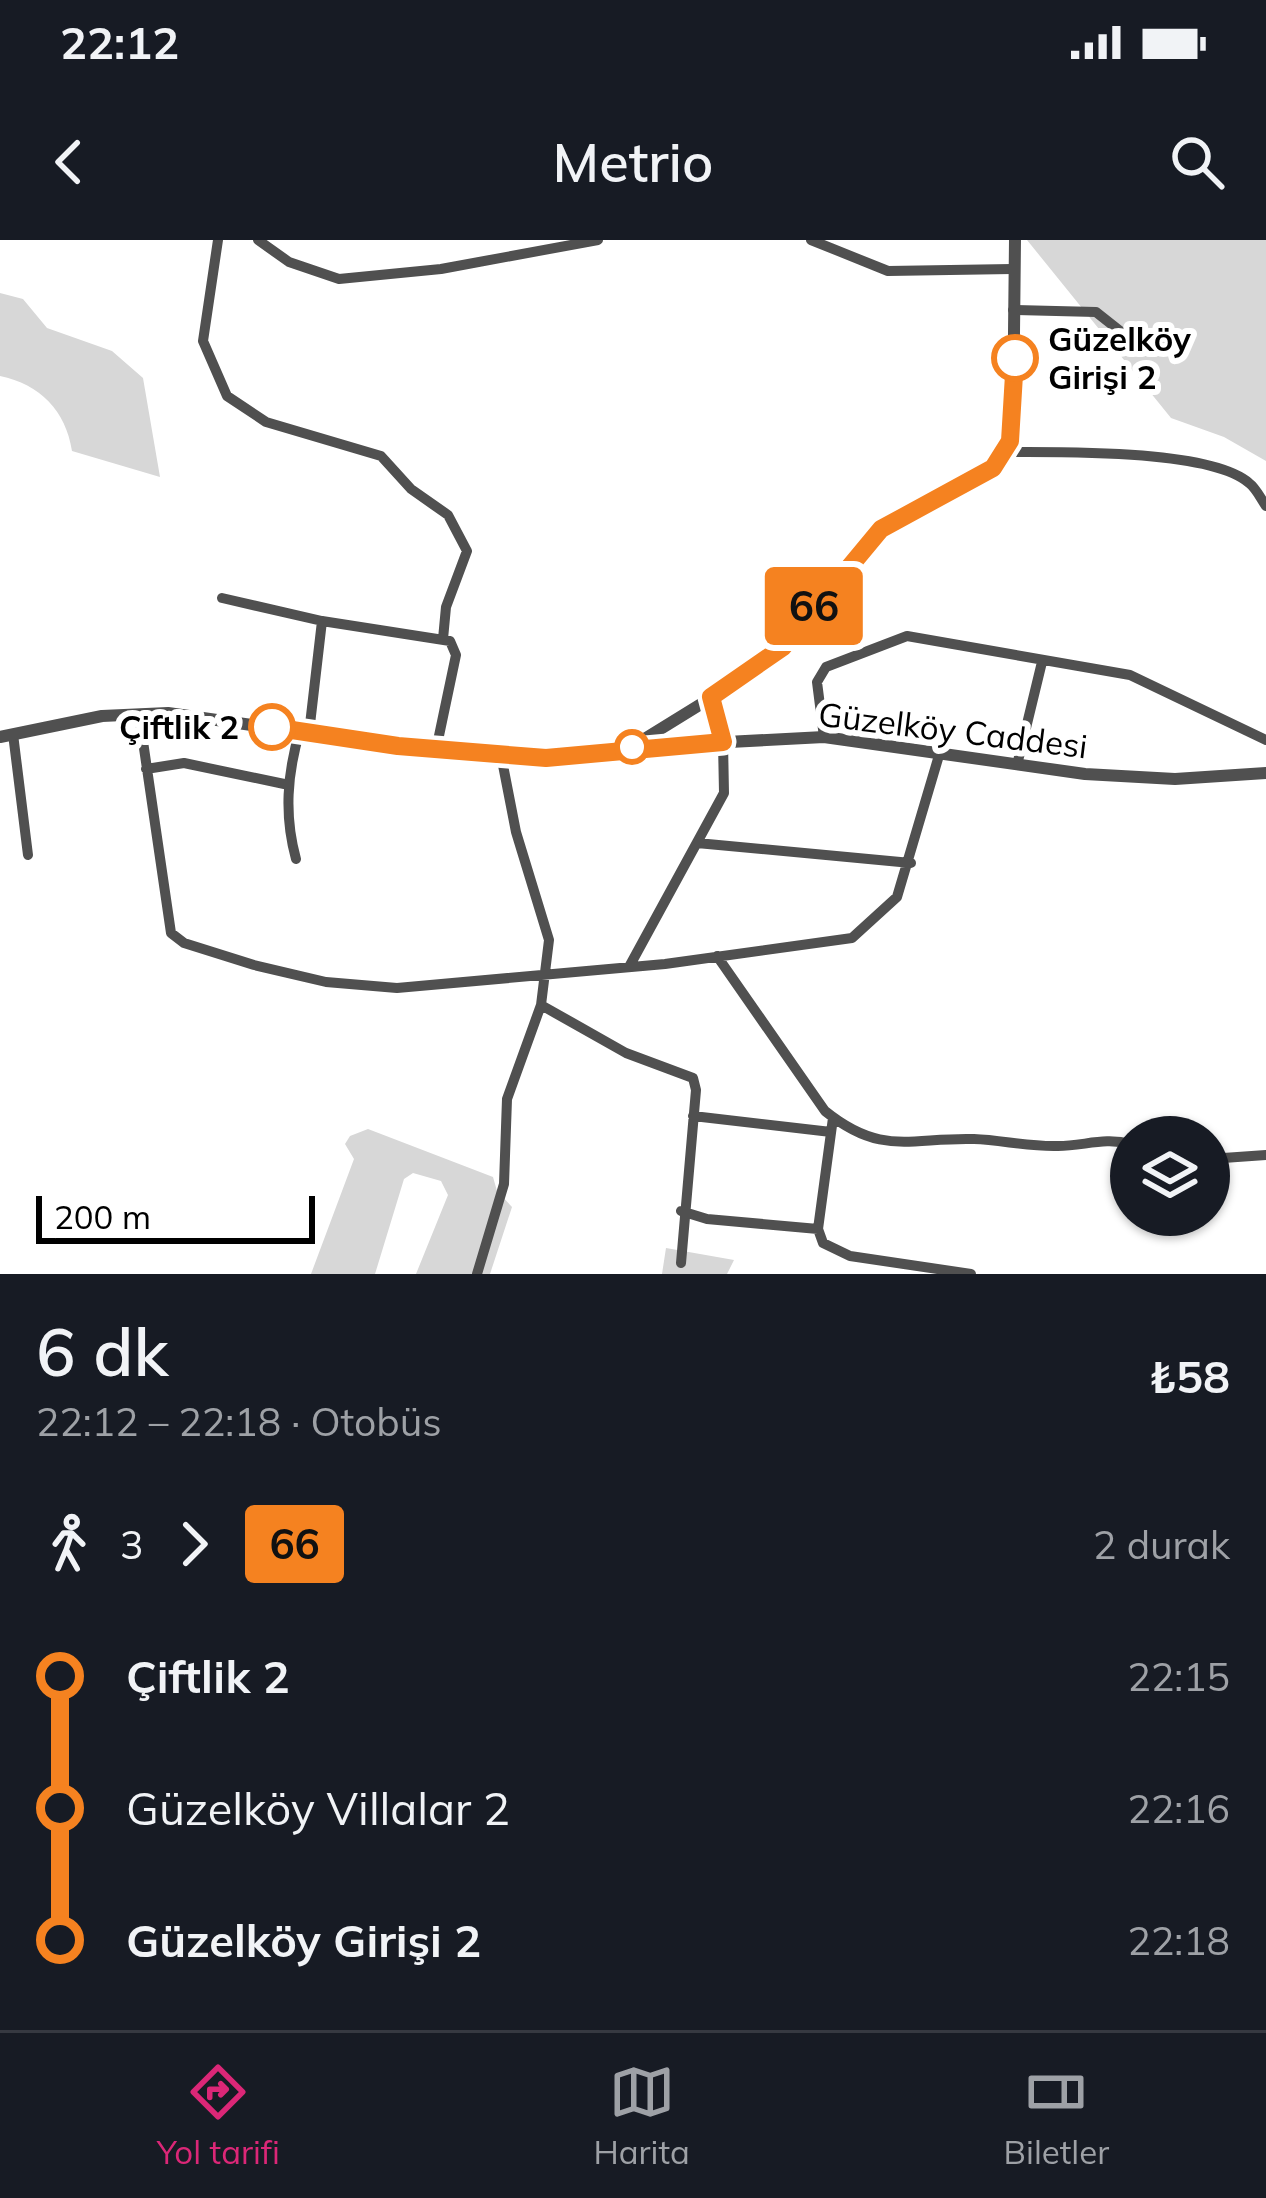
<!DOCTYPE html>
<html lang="tr">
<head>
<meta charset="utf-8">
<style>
  :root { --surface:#171b24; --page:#20242c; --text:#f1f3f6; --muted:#9ea1a6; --line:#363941; --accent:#db2777 }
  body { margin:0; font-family:Mulish,sans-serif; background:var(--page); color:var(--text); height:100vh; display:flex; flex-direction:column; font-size:45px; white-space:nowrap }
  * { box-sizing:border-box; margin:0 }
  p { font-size:39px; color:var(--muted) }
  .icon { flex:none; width:66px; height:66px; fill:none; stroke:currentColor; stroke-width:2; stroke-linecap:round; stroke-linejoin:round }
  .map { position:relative; height:1034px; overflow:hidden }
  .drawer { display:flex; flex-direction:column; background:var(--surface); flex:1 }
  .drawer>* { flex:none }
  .badge { padding:0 24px; border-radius:9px; font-size:42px; line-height:78px }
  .buttons { position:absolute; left:1110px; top:876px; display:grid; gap:24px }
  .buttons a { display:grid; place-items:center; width:120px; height:120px; border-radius:50%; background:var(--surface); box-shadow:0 3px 9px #0004; font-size:60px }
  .scale { position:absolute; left:36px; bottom:30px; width:279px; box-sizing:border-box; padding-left:12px; border:6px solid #000; border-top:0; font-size:33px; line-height:42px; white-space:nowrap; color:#000; -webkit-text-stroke:9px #fff; paint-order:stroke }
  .map>.badge { position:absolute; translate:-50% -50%; box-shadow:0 0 0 6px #fff }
  .legs { display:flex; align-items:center; gap:18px; height:132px; padding:0 36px; font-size:39px }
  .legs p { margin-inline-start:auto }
  .summary { display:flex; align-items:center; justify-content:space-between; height:204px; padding:0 36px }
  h1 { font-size:66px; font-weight:600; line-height:90px }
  ul { padding:0 36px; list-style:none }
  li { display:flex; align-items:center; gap:42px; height:132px; font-size:45px }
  li i { display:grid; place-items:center; width:18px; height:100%; margin:0 15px; background:currentColor }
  li i::after { content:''; width:30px; height:30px; margin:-15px; border:9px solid; border-radius:50%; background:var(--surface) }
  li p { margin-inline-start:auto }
  li:first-child i { background:linear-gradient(#0000 50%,currentColor 0) }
  li:last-child i { background:linear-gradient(currentColor 50%,#0000 0) }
  .status { display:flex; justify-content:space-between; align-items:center; height:84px; padding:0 60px; background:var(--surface); direction:ltr }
  .status svg { height:33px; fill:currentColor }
  header { display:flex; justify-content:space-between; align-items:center; height:156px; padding:0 36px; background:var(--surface); font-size:54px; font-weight:600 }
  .tabs { display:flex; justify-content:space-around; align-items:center; height:168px; border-top:3px solid var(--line); background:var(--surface); font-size:33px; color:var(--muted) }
  .tabs a { display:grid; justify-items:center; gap:6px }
  .tabs .on { color:var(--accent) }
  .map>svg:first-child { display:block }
  .green { fill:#d7d7d7 }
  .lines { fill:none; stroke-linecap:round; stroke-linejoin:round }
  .minor { stroke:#505050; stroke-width:10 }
  .tertiary { stroke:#505050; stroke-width:12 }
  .line-1-casing { stroke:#fff; stroke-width:27 }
  .line-1 { stroke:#f58220; stroke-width:18 }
  .stop-1-dot { fill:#fff; stroke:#f58220; stroke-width:6 }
  .labels { text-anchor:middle; stroke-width:12; stroke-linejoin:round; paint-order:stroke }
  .stop-label { font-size:33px; font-weight:bold; fill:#000; stroke:#fff; text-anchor:start }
  .street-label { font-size:33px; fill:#000; stroke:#fff }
</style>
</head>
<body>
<div class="status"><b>22:12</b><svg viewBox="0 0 49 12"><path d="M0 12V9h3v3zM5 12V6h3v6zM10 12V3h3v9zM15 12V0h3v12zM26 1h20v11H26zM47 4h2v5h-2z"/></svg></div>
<header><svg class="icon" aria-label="back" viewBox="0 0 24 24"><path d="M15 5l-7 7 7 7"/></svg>Metrio<svg class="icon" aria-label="search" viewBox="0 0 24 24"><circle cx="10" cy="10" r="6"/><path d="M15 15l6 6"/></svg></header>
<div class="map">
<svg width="1266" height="1034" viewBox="0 0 1266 1034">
  <rect width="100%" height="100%" fill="#fff"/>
  <path class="green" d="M1027,0H1266V221L1224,197L1171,178Z
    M0,53L23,59L47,88L112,111L143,138L160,237L72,211C66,171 40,144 0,136Z
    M368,889L493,937L497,951L512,967L490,1034H416L448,955L441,941L413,933L404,939L375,1034H311L354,919L345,904L350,896Z
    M666,1008L734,1020L727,1034H662Z"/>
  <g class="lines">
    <path class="minor" d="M218,0L203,101L227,156L266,182L381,216L411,249L448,275L467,311L446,367L443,399
      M258,0L289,22L339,39L441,29L598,0
      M811,0L888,31L1012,29
      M1013,70L1096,72L1120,91
      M1005,212C1058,212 1210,209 1249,243C1256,248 1261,259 1266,266
      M222,358L322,381L450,401L456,415L436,510
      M139,474L171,693L184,703L254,725L326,742L397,748L665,724L852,698L897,657L940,512
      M309,493L322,381
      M13,494L28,615
      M824,497L817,442L826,427L907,396L1130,435L1266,500
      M1017,525L1042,422
      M146,529L184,523L289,545
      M697,603L911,623
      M296,619C284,575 287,534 300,490
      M717,716L825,871C882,917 911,897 974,899C1002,900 1029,907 1058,906C1084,906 1104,897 1131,904
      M629,727L724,553L723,502
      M541,765L626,813L693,838L696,850L681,1023
      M693,876L831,892
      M833,878L818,989L823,1003L850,1016L971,1034
      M1209,919L1266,915
      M681,971L707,979L818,989
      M477,1034L504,944L507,859L541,765L549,700L516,592L501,515"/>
    <path class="tertiary" d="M711,457L723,502
      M0,497L102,476L168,473L398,506L546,517L632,507L824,497L1085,534L1175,539L1266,533
      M633,506L748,435L783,407L881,289L974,240L1003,216L1013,185L1015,0"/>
  </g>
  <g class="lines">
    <defs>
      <path id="line-1" d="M272,487L398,506L546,518L723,502L711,457L783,407L881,289L993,228L1010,201L1015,118"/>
    </defs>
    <use href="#line-1" class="line-1-casing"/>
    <use href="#line-1" class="line-1"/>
  </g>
  <g class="stop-1-dot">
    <circle cx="1015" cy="118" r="21"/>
    <circle cx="272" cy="487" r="21"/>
    <circle cx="632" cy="507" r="15"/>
  </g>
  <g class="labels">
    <g class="stop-label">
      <text x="1048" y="111">Güzelköy<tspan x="1048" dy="38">Girişi 2</tspan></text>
      <text x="239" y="499" text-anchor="end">Çiftlik 2</text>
    </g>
    <g class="street-label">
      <text transform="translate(953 490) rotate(7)" y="12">Güzelköy Caddesi</text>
    </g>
  </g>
</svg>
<div class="buttons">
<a><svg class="icon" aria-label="layers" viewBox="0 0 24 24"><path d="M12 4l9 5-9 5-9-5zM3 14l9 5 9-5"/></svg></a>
</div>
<div class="scale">200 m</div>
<b class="badge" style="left:814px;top:366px;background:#f58220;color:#111">66</b>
</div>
<section class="drawer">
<div class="summary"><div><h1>6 dk</h1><p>22:12 – 22:18 · Otobüs</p></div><b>₺58</b></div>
<div class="legs"><svg class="icon" aria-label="walk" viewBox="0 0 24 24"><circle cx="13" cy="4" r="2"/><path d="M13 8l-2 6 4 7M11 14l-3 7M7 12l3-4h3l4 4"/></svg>3<svg class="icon" aria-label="forward" viewBox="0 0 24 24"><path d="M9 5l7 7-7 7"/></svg><b class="badge" style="background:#f58220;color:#111">66</b><p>2 durak</p></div>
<ul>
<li><i style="color:#f58220"></i><b>Çiftlik 2</b><p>22:15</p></li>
<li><i style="color:#f58220"></i><span>Güzelköy Villalar 2</span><p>22:16</p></li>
<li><i style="color:#f58220"></i><b>Güzelköy Girişi 2</b><p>22:18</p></li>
</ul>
</section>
<nav class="tabs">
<a class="on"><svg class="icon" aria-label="directions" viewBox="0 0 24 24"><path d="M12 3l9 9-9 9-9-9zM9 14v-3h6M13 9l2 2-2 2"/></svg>Yol tarifi</a>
<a><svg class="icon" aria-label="map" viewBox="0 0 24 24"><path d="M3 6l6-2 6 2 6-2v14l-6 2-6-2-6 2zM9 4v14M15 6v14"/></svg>Harita</a>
<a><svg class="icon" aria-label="tickets" viewBox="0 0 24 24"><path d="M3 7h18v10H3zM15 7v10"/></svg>Biletler</a>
</nav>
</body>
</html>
